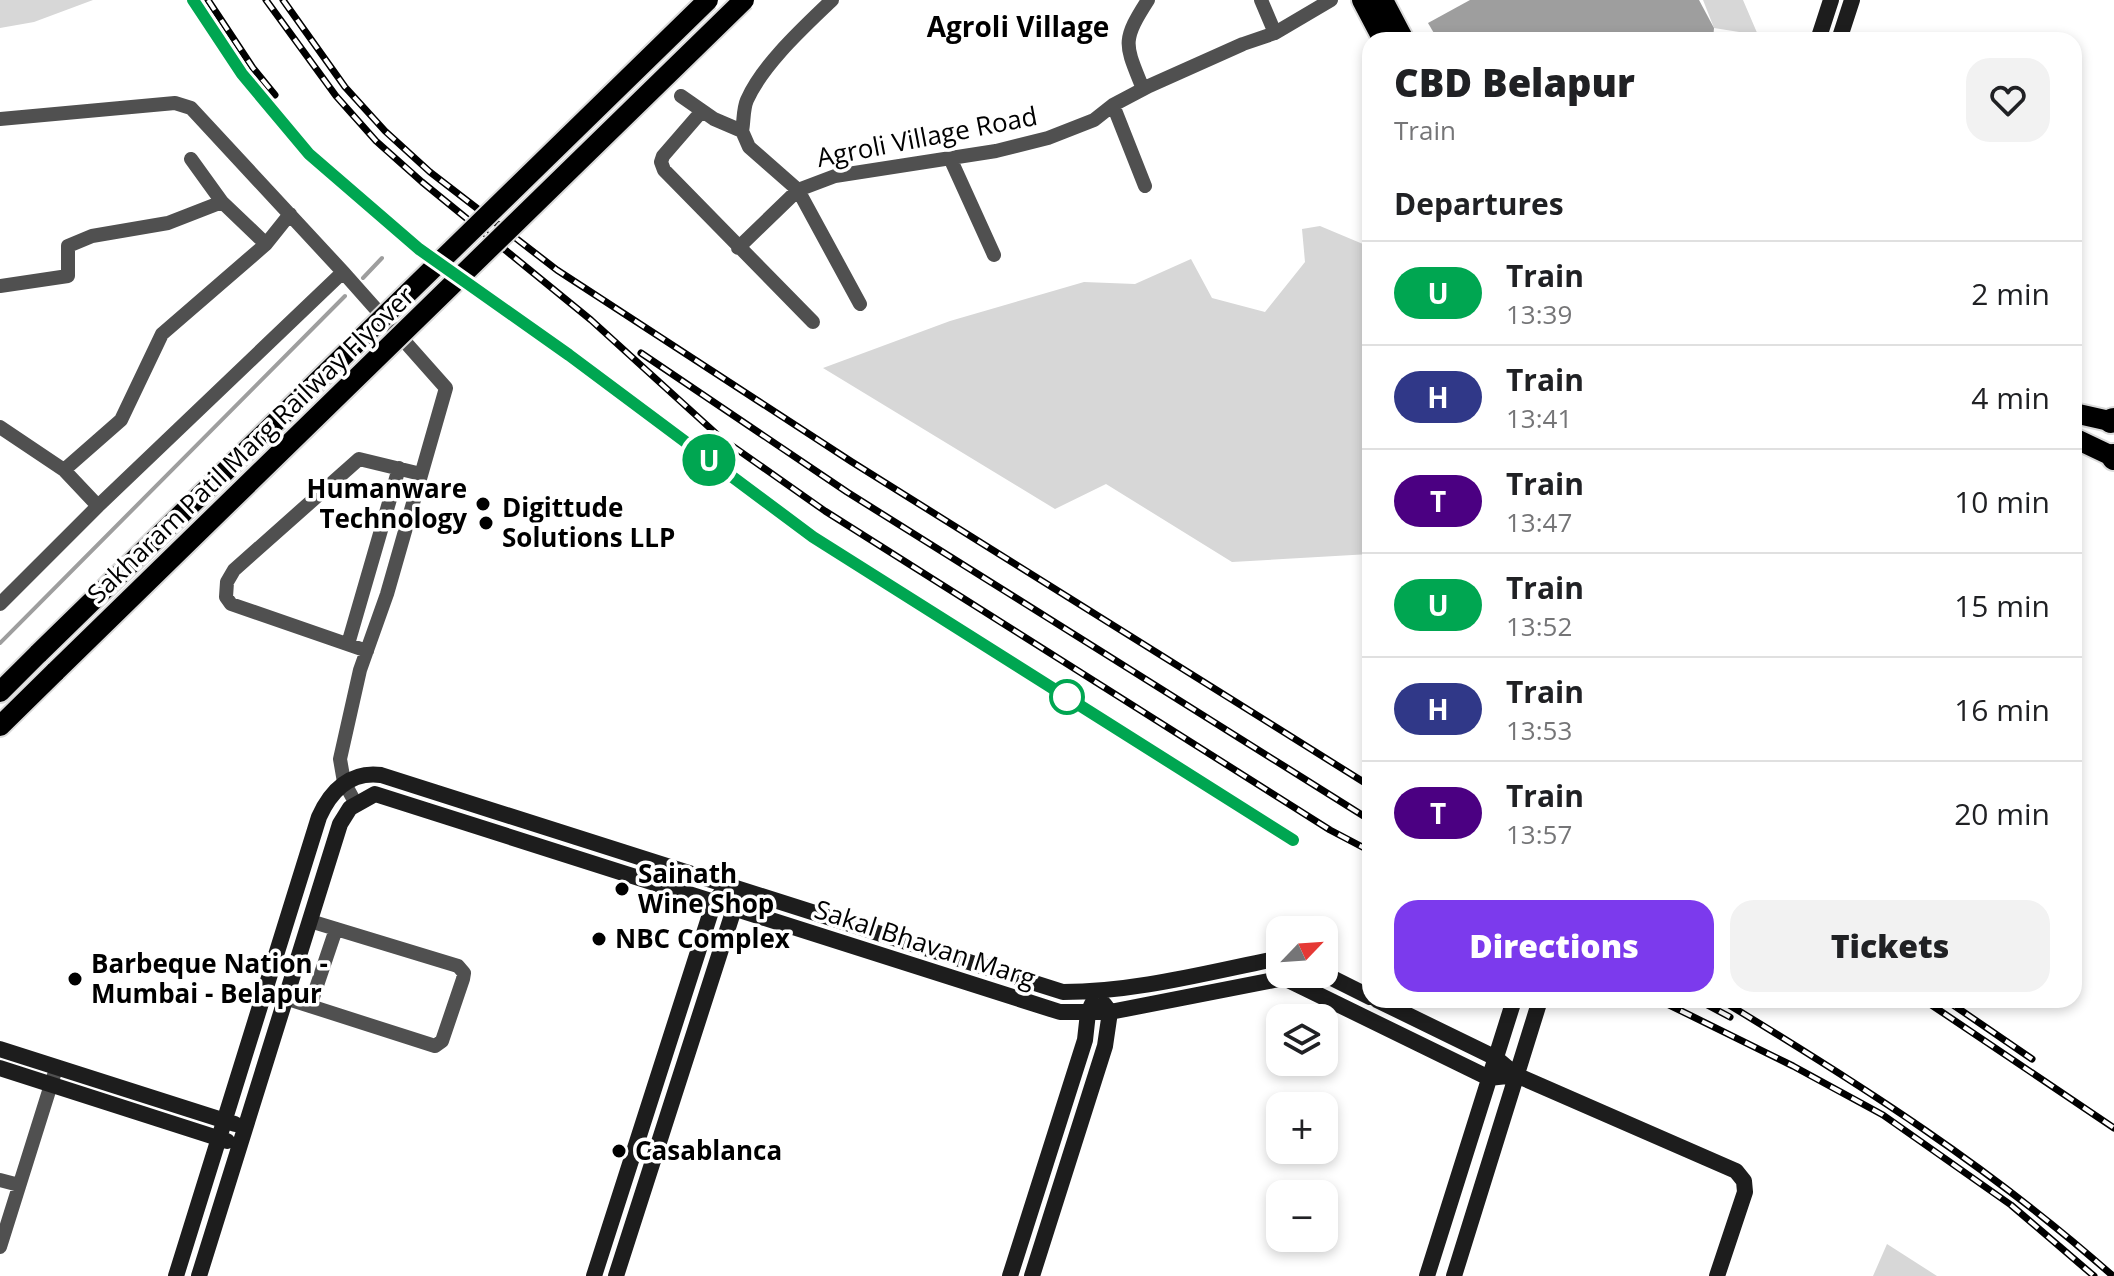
<!DOCTYPE html>
<html lang="en">
<head>
<meta charset="utf-8">
<style>
  :root { --surface:#fff; --page:#f2f2f2; --text:#202124; --muted:#757577; --line:#e0e0e0; --accent:#7c3aed }
  body { margin:0; font-family:"Open Sans",sans-serif; background:var(--page); color:var(--text); height:100vh; display:flex; flex-direction:column; font-size:30px; white-space:nowrap }
  * { box-sizing:border-box; margin:0 }
  p { font-size:26px; color:var(--muted) }
  .icon { flex:none; width:44px; height:44px; fill:none; stroke:currentColor; stroke-width:2; stroke-linecap:round; stroke-linejoin:round }
  .map { position:relative; flex:1; overflow:hidden }
  .details { position:absolute; left:1362px; top:32px; width:720px; height:976px; display:flex; flex-direction:column; background:var(--surface); border-radius:24px; box-shadow:0 4px 12px #0003 }
  .details>* { flex:none }
  .badge { padding:0 16px; border-radius:26px; font-size:28px; line-height:52px }
  .needle { width:52px; rotate:65deg }
  .fabs { position:absolute; left:1266px; top:916px; display:grid; gap:16px }
  .fabs a { display:grid; place-items:center; width:72px; height:72px; border-radius:16px; background:var(--surface); box-shadow:0 4px 12px #0003; font-size:40px }
  .map>.badge { position:absolute; translate:-50% -50%; box-shadow:0 0 0 4px #fff }
  h2 { padding:0 32px; font-size:30px; line-height:72px }
  .round { display:grid; place-items:center; flex:none; width:84px; height:84px; border-radius:24px; background:var(--page) }
  .overview { display:flex; align-items:center; justify-content:space-between; height:136px; padding:0 32px }
  h1 { font-size:38px; font-weight:800; line-height:60px }
  .action { display:flex; gap:16px; margin-top:auto; padding:16px 32px }
  .action a { flex:1; height:92px; border-radius:24px; background:var(--accent); color:#fff; font-size:32px; font-weight:800; line-height:92px; text-align:center }
  .action a+a { background:var(--page); color:var(--text) }
  ul { padding:0; list-style:none }
  li { display:flex; align-items:center; gap:24px; height:104px; padding:0 32px; border-top:2px solid var(--line) }
  li div { flex:1 }
  li b { display:block; font-size:30px }
  li em { font-style:normal }
  li .badge { min-width:88px; font-weight:700; text-align:center }
  .map>svg:first-child { display:block }
  .green { fill:#d7d7d7 }
  .water { fill:#9e9e9e }
  .lines { fill:none; stroke-linecap:round; stroke-linejoin:round }
  .stream { stroke:#9e9e9e; stroke-width:4 }
  .primary-casing { stroke:#dbdbdb; stroke-width:24 }
  .highway-casing { stroke:#dbdbdb; stroke-width:28 }
  .street { stroke:#505050; stroke-width:14 }
  .secondary { stroke:#1d1d1d; stroke-width:16 }
  .primary { stroke:#000; stroke-width:20 }
  .highway { stroke:#000; stroke-width:24 }
  .rail-casing { stroke:#000; stroke-width:7 }
  .rail { stroke:#fff; stroke-width:4; stroke-dasharray:12; stroke-linecap:butt }
  .primary-bridge-casing { stroke:#dbdbdb; stroke-width:24; stroke-linecap:butt }
  .primary-bridge { stroke:#000; stroke-width:20 }
  .line-casing { stroke:#fff; stroke-width:18 }
  .line { stroke:#00a651; stroke-width:12 }
  .poi-dot { fill:#000; stroke:#fff; stroke-width:3 }
  .stop-dot { fill:#fff; stroke:#00a651; stroke-width:4 }
  .labels { text-anchor:middle; stroke-width:7; stroke-linejoin:round; paint-order:stroke }
  .street-label { font-size:26px; fill:#000; stroke:#fff }
  .poi-label { font-size:26px; font-weight:bold; fill:#000; stroke:#fff; text-anchor:start }
  .neighbourhood-label { font-size:28px; font-weight:bold; fill:#000; stroke:#fff }
</style>
</head>
<body>
<div class="map">
<svg width="2114" height="1276" viewBox="0 0 2114 1276">
  <rect width="100%" height="100%" fill="#fff"/>
  <path class="green" d="M0,0H93L34,22L0,28Z
    M1703,0H1743L1758,35L1714,28Z
    M1320,226L1370,247V554L1232,562L1106,484L1055,509L823,368L950,321L1084,282L1135,284L1191,259L1212,298L1265,312L1305,262L1302,229Z
    M1887,1244L1937,1276H1873Z"/>
  <path class="water" d="M1470,0H1699L1714,28L1713,40H1438L1428,23Z"/>
  <g class="lines">
    <path class="stream" d="M363,278L382,258
      M0,643L345,296"/>
    <defs>
      <path id="primary" d="M1362,0L1383,40
        M1383,0L1404,40
        M2074,413L2114,422
        M2074,438L2114,457
        M0,692L39,653
        M0,726L56,671"/>
      <path id="highway" d="M2111,421L2114,420
        M2113,456L2114,458"/>
    </defs>
    <use href="#primary" class="primary-casing"/>
    <use href="#highway" class="highway-casing"/>
    <path class="street" d="M1261,0L1275,33
      M1143,89C1125,44 1121,42 1148,0
      M681,96L714,119L742,131L749,147L798,190L835,176L996,151L1048,138L1094,120L1113,105L1149,86L1243,44L1275,33L1331,0
      M1113,105L1145,186
      M702,111L663,156L661,162L664,170L813,322
      M0,119L175,103L191,108L343,272L446,388L387,594L360,670L340,759L344,782L356,804
      M742,131C744,121 743,109 747,100C763,64 804,27 832,0
      M950,158L994,255
      M191,159L222,202
      M738,248L798,190L860,304
      M0,286L68,276V246L92,236L168,223L222,202L266,244
      M0,427L64,470L98,506
      M64,470L121,420L162,334L266,244L290,214
      M0,604L98,506L343,272
      M348,644L399,468
      M367,651L231,604L226,597L227,582L234,570L359,459L421,474
      M285,998L435,1046L442,1041L463,979L464,973L458,966L310,921
      M310,1006L336,929
      M0,1180L19,1185
      M0,1247L54,1075"/>
    <path class="secondary" d="M1818,40L1831,0
      M1839,40L1852,0
      M1324,974L1370,997
      M1377,1000L1496,1058L1516,1075L1736,1171L1744,1181L1745,1192L1717,1276
      M0,1049L235,1124
      M0,1068L227,1141
      M176,1276L319,817C331,790 351,771 381,775L1063,992C1136,992 1209,972 1280,958
      M199,1276L340,824L350,808L375,794L1060,1012H1110L1284,978L1489,1078L1516,1075
      M594,1276L714,902L720,895
      M616,1276L734,909L732,899
      M1010,1276L1085,1040L1088,1013L1092,1004
      M1032,1276L1105,1046L1110,1012L1104,1004
      M1427,1276L1514,1000
      M1454,1276L1540,1000"/>
    <use href="#primary" class="primary"/>
    <use href="#highway" class="highway"/>
    <defs>
      <path id="rail" d="M193,0L242,74L309,154L419,249L569,355L813,537L1293,840
        M208,0L253,68L275,95
        M266,0L336,96L376,141L422,182L591,320L721,438L825,511L1330,830L1370,851
        M283,0L345,87L385,131L430,172L557,270L852,462L1370,786
        M641,353L847,492L1370,820
        M1659,1000L1793,1066L1883,1115L2011,1205L2094,1276
        M1698,1000L1730,1017
        M1721,1000C1861,1085 1990,1167 2113,1276
        M1924,1000L2114,1128
        M1946,1000L2032,1059"/>
    </defs>
    <use href="#rail" class="rail-casing"/>
    <use href="#rail" class="rail"/>
    <defs>
      <path id="primary-bridge" d="M39,653L708,0
        M56,671L744,0"/>
    </defs>
    <use href="#primary-bridge" class="primary-bridge-casing"/>
    <use href="#primary-bridge" class="primary-bridge"/>
  </g>
  <g class="lines">
    <defs>
      <path id="line" d="M193,0L242,74L309,154L419,249L569,355L813,537L1293,840"/>
    </defs>
    <use href="#line" class="line-casing"/>
    <use href="#line" class="line"/>
  </g>
  <g class="poi-dot">
    <circle cx="483" cy="504" r="8"/>
    <circle cx="486" cy="523" r="8"/>
    <circle cx="622" cy="889" r="8"/>
    <circle cx="599" cy="939" r="8"/>
    <circle cx="75" cy="979" r="8"/>
    <circle cx="619" cy="1151" r="8"/>
  </g>
  <circle class="stop-dot" cx="1067" cy="697" r="16"/>
  <g class="labels">
    <g class="street-label">
      <text transform="translate(927 137) rotate(-11)" y="9">Agroli Village Road</text>
      <text transform="translate(251 445) rotate(-44)" y="9">Sakharam Patil Marg Railway Flyover</text>
      <text transform="translate(925 944) rotate(18)" y="9">Sakal Bhavan Marg</text>
    </g>
    <g class="poi-label">
      <text x="467" y="498" text-anchor="end">Humanware<tspan x="467" dy="30">Technology</tspan></text>
      <text x="502" y="517">Digittude<tspan x="502" dy="30">Solutions LLP</tspan></text>
      <text x="638" y="883">Sainath<tspan x="638" dy="30">Wine Shop</tspan></text>
      <text x="615" y="948">NBC Complex</text>
      <text x="91" y="973">Barbeque Nation -<tspan x="91" dy="30">Mumbai - Belapur</tspan></text>
      <text x="635" y="1160">Casablanca</text>
    </g>
    <g class="neighbourhood-label">
      <text x="1018" y="37">Agroli Village</text>
    </g>
  </g>
</svg>
<div class="fabs">
<a><svg class="needle" viewBox="-14 -14 28 28"><path d="M0-13l5 13h-10z" fill="#e53935"/><path d="M0 13l5-13h-10z" fill="#757577"/></svg></a>
<a><svg class="icon" aria-label="layers" viewBox="0 0 24 24"><path d="M12 4l9 5-9 5-9-5zM3 14l9 5 9-5"/></svg></a>
<a>+</a>
<a>−</a>
</div>
<b class="badge" style="left:709px;top:460px;background:#00a651;color:#fff">U</b>
<section class="details">
<div class="overview"><div><h1>CBD Belapur</h1><p>Train</p></div><a class="round"><svg class="icon" aria-label="heart" viewBox="0 0 24 24"><path d="M12 20l-8-8c-3-5 5-10 8-4 3-6 11-1 8 4z"/></svg></a></div>
<h2>Departures</h2>
<ul>
<li><span class="badge" style="background:#00a651;color:#fff">U</span><div><b>Train</b><p>13:39</p></div><em>2 min</em></li>
<li><span class="badge" style="background:#303888;color:#fff">H</span><div><b>Train</b><p>13:41</p></div><em>4 min</em></li>
<li><span class="badge" style="background:#4b0082;color:#fff">T</span><div><b>Train</b><p>13:47</p></div><em>10 min</em></li>
<li><span class="badge" style="background:#00a651;color:#fff">U</span><div><b>Train</b><p>13:52</p></div><em>15 min</em></li>
<li><span class="badge" style="background:#303888;color:#fff">H</span><div><b>Train</b><p>13:53</p></div><em>16 min</em></li>
<li><span class="badge" style="background:#4b0082;color:#fff">T</span><div><b>Train</b><p>13:57</p></div><em>20 min</em></li>
</ul>
<div class="action"><a>Directions</a><a>Tickets</a></div>
</section>
</div>
</body>
</html>
